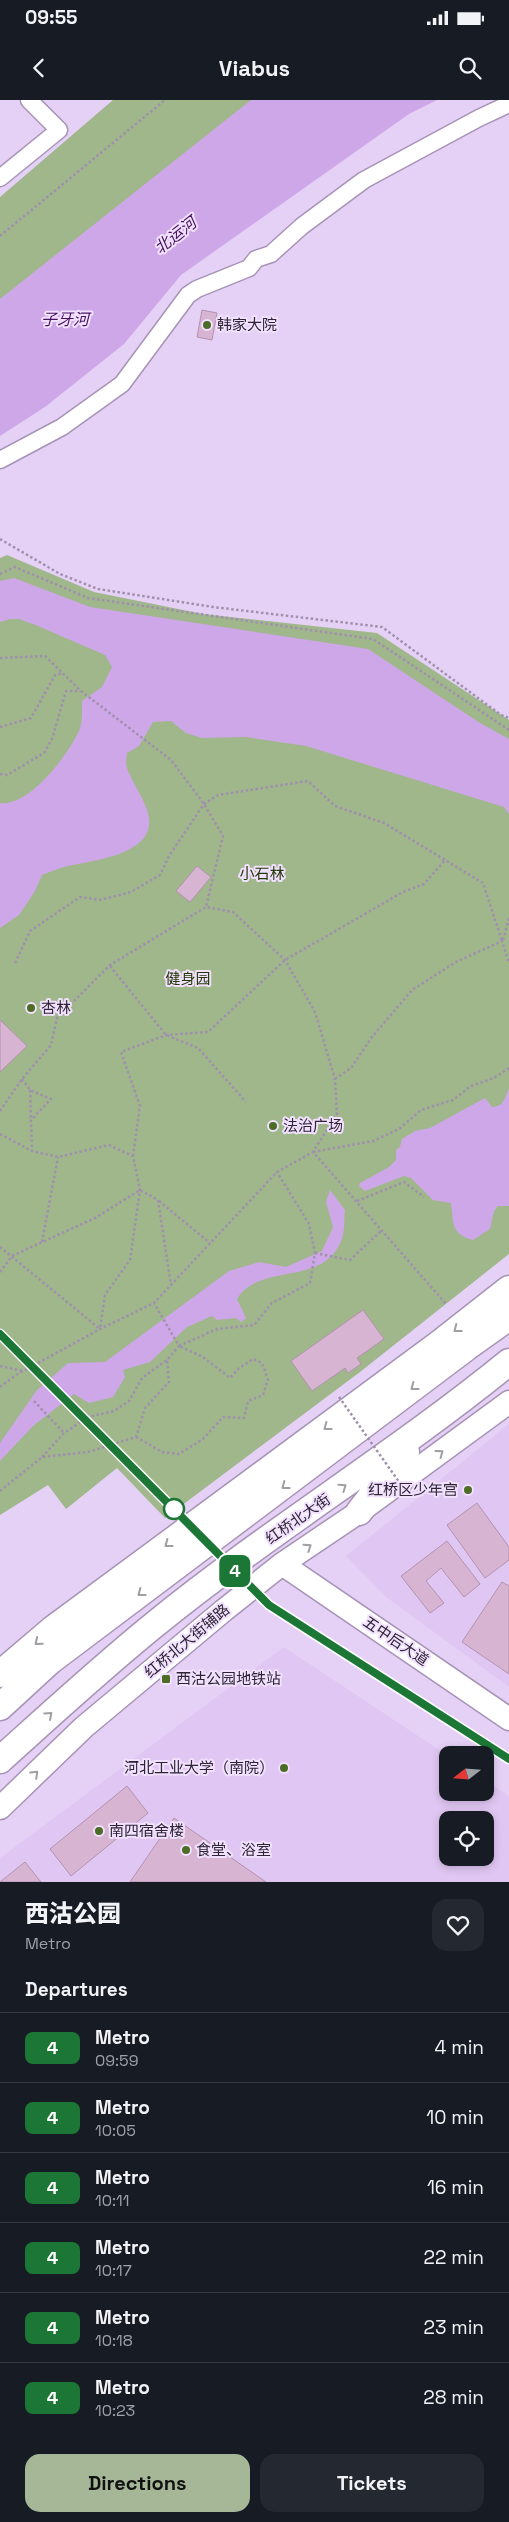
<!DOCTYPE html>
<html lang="en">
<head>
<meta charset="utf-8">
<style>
  :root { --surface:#171b24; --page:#242831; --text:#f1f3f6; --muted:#9ea1a6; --line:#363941; --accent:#a6b798 }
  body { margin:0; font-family:"Space Grotesk","Noto Sans SC",sans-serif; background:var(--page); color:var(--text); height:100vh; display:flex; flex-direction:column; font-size:19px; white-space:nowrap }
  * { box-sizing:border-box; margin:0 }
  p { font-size:16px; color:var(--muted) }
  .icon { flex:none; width:28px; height:28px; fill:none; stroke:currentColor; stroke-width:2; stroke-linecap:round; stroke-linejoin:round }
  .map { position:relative; height:1782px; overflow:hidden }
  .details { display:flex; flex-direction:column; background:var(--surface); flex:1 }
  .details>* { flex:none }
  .badge { padding:0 10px; border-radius:8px; font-size:18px; line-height:32px }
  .needle { width:32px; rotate:253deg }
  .fabs { position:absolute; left:439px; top:1646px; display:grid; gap:10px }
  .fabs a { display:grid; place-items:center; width:55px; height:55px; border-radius:10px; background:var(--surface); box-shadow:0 2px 8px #0003; font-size:25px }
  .map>.badge { position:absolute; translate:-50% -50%; box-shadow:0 0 0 2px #fff }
  h2 { padding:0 25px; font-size:19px; line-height:45px }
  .round { display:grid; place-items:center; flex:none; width:52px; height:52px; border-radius:15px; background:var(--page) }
  .head { display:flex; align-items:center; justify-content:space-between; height:85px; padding:0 25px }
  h1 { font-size:24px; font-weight:800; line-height:38px }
  .primary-button { display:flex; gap:10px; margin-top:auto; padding:10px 25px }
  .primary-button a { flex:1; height:58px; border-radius:15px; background:var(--accent); color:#111; font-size:20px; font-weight:800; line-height:58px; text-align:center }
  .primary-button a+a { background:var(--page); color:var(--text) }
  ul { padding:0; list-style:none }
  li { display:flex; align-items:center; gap:15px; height:70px; padding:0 25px; border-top:1px solid var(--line) }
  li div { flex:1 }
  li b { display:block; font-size:19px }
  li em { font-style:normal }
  li .badge { min-width:55px; font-weight:700; text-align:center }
  .status { display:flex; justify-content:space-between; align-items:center; height:35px; padding:0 25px; background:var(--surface); direction:ltr }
  .status svg { height:14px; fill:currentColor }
  header { display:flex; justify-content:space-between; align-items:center; height:65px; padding:0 25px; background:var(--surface); font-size:22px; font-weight:800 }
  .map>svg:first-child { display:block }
  .built { fill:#e0c7f3; fill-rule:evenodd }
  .green { fill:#9fb78b }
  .water { fill:#cea7e9 }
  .building { fill:#d7b5d2; stroke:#b392af }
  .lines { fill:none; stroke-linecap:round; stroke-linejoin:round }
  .street-casing { stroke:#a793b6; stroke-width:19 }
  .secondary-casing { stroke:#a793b6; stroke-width:25 }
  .primary-casing { stroke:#a793b6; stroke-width:29 }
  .path { stroke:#a090ad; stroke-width:2.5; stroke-dasharray:2.5 2.5; stroke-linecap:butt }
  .street { stroke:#fff; stroke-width:16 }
  .secondary { stroke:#fff; stroke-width:22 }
  .primary { stroke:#fff; stroke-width:26 }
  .path-bridge { stroke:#a090ad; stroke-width:2.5; stroke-dasharray:2.5 2.5; stroke-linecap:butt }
  .oneway { stroke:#a09da3 }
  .line-casing { stroke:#fff; stroke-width:11 }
  .line { stroke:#1c7736; stroke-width:8 }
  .poi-dot { fill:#4b6d25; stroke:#f1e0fe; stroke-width:2 }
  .stop-dot { fill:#fff; stroke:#1c7736; stroke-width:2.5 }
  .labels { text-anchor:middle; stroke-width:4; stroke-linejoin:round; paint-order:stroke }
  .poi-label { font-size:15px; fill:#2d2533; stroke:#f1e0fe; text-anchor:start }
  .park-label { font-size:15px; fill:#223805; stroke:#f1e0fe }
  .street-label { font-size:15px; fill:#2d2533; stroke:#f1e0fe }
  .water-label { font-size:16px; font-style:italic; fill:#461361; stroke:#f1e0fe }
</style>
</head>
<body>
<div class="status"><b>09:55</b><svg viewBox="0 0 49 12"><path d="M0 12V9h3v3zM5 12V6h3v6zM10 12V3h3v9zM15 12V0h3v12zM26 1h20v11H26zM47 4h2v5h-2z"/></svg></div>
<header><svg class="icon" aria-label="back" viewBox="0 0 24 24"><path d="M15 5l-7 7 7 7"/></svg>Viabus<svg class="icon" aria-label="search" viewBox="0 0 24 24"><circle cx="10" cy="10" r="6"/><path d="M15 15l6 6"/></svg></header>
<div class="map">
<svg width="509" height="1782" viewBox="0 0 509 1782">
  <rect width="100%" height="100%" fill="#e6d1f6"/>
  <path class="built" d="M509,1324V1587L386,1497L346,1456Z
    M284,1547L447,1655L448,1692H485V1680L509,1696V1782H0V1758ZM448,1720H485V1758H448Z"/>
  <path class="green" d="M113,0H254L0,200V97Z
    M7,455L94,492L203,514L377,533L509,620V1154L360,1272L165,1418L117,1368L66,1409L48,1385L0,1415V458Z"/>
  <path class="water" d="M251,0H437L409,14L181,175L124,244L45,307L0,336V199Z
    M14,478L90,507L368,549L480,623L509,639V714L504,707L306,646L246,637L202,638L186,633L171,621L153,622L139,646L127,653C127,657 125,664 127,668C132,682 142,695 147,710C162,754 95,760 68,766C59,768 50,772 42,775L35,791L19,815L0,828V703C29,707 68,655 79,631C83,621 82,611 82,601L102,587L112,567L105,555L38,526L19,519H10L0,522V481Z
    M509,989V1106H498L494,1111L490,1129L473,1140C449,1134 454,1120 451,1103L433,1100L411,1078L404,1076L365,1091L359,1086L360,1083L389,1067L396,1060V1050L400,1047L402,1039L415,1031L430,1028L485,998L492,1007C505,1006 504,998 509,989Z
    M330,1090L345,1110C344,1120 345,1133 341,1141C323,1187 259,1162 237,1199L246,1218L241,1222L236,1218L217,1220L212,1216L187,1227L150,1262L123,1270L125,1277L113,1297L89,1303L74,1294L33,1326L0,1361V1343L37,1290L68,1263L105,1262L229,1171L259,1162L286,1167L322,1151L333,1127L326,1102Z"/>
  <path class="building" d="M202,210L217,213L212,240L197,237Z
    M197,766L211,777L190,802L176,791Z
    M0,920L27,946L0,972Z
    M363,1210L384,1239L357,1258L361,1264L348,1273L345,1268L312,1291L291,1261Z
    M477,1403L509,1447V1460L485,1478L447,1425Z
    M447,1441L480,1484L464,1497L441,1468L426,1481L444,1503L430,1513L401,1476Z
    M502,1482L509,1486V1574L462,1542Z
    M127,1686L148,1713L71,1776L50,1749Z
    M174,1718L266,1782H130Z
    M25,1762L41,1782H0Z"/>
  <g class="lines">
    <defs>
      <path id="street" d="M0,78L59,30L29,0
        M0,360L62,327L122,284L188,195L197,189L249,168L256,159L271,154L302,126L364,80L479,18L509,4"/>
      <path id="secondary" d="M282,1464L509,1619
        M0,1708L84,1627L223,1511L282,1464L359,1412L509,1302"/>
      <path id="primary" d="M359,1412L406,1352
        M0,1574L53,1529L439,1244L509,1189
        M0,1607L50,1561L467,1247L509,1217
        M0,1660C51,1614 101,1568 154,1525C268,1432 395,1355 509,1262"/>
    </defs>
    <use href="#street" class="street-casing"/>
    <use href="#secondary" class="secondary-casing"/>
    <use href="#primary" class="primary-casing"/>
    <path class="path" d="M0,136L165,0
      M0,439L60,474L98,489L213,507L382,527L501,615L509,618
      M0,474L15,467L88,498L373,539L509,630
      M0,558L45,556L81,591L171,660L204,704L223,736L206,807
      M0,627L31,618L55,575L62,573
      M0,674L7,675L44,653L52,639L66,591H80
      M503,840L509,818
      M15,863L30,831L80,797L100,800L131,792L160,775L169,756L204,704L218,695L308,681L335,706L384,723L483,783L502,841
      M110,866L166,935L198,948L246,1002
      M22,979L30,990L51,999L31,1020L32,1051
      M335,979L351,968L372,937L412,890L456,862L502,841L509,863
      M30,990L31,1020
      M0,1011L22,979L51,945L57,918L110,865L206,807L233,812L285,860L315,912L335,979L337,1014L313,1052
      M0,1034L32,1051L58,1057L109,1045L133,1056L140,1090L130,1160L105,1195L100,1229
      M313,1052L373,1041L399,1029L421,1010L453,1000L471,986L494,978L509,968
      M133,1056L140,1006L121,952L166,935L208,932L285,860L403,792L424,784L446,759
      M159,1101L210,1143
      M357,1101L404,1082L424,1097
      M42,1142L58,1057
      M0,1147L100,1229
      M315,1153L350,1160L382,1130
      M0,1172L12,1156L95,1118L140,1090L158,1100L171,1185
      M179,1246L217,1229L254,1225L272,1203L310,1183L315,1153L309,1124L277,1072
      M0,1266L23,1271
      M0,1287L16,1275L100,1229L154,1203L277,1072L313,1052L446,1204
      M34,1301L64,1333
      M136,1337L162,1352L179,1354L203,1339L223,1317L244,1318L248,1301L263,1295L268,1279L262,1263L253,1259L238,1269L230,1278L203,1257L179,1246
      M42,1357L64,1333L88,1317L114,1311L129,1301L142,1278L167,1260
      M0,1391L42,1357L88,1352L136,1337L145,1308L169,1282L167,1260L179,1246L154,1203"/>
    <use href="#street" class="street"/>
    <use href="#secondary" class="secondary"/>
    <use href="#primary" class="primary"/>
    <path class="path-bridge" d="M339,1297L409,1396"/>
  </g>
  <defs><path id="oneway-chevron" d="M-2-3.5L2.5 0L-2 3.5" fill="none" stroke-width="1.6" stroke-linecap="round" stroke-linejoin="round" transform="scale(1.25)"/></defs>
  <g class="oneway">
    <use href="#oneway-chevron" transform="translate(457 1229) rotate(142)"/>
    <use href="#oneway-chevron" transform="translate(414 1287) rotate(143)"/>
    <use href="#oneway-chevron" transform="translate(327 1327) rotate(143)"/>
    <use href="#oneway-chevron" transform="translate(440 1353) rotate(-36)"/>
    <use href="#oneway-chevron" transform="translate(285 1386) rotate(143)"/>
    <use href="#oneway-chevron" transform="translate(343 1387) rotate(-35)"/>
    <use href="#oneway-chevron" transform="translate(168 1444) rotate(143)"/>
    <use href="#oneway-chevron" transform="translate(308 1447) rotate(-34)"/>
    <use href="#oneway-chevron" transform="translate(141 1493) rotate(143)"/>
    <use href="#oneway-chevron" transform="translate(38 1542) rotate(140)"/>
    <use href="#oneway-chevron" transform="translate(49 1615) rotate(-42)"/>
    <use href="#oneway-chevron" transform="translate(35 1674) rotate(-44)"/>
  </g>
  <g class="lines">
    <defs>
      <path id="line" d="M0,1234L269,1505L509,1659"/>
    </defs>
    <use href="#line" class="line-casing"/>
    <use href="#line" class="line"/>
  </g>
  <g class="poi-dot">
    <circle cx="207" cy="225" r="5"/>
    <circle cx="31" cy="908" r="5"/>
    <circle cx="273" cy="1026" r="5"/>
    <circle cx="468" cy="1390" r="5"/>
    <rect x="161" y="1574" width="10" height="10" rx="2.5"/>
    <circle cx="284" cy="1668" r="5"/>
    <circle cx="99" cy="1731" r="5"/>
    <circle cx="186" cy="1750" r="5"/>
  </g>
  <circle class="stop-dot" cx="174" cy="1409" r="10"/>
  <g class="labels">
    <g class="poi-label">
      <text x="217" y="230">韩家大院</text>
      <text x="41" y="913">杏林</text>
      <text x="283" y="1031">法治广场</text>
      <text x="458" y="1395" text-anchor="end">红桥区少年宫</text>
      <text x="176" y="1584">西沽公园地铁站</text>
      <text x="274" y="1673" text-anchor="end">河北工业大学（南院）</text>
      <text x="109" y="1736">南四宿舍楼</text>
      <text x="196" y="1755">食堂、浴室</text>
    </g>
    <g class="park-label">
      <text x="262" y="779">小石林</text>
      <text x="188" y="884">健身园</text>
    </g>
    <g class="street-label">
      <text transform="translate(298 1419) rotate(-35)" y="5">红桥北大街</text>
      <text transform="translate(187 1541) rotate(-40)" y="5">红桥北大街辅路</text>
      <text transform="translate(396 1541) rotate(34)" y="5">五中后大道</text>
    </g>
    <g class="water-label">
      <text transform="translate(175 135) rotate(-38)" y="6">北运河</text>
      <text x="65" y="225">子牙河</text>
    </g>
  </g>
</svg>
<div class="fabs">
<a><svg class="needle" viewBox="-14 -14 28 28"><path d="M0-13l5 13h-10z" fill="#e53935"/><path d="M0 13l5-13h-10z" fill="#9ea1a6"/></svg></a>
<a><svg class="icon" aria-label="locate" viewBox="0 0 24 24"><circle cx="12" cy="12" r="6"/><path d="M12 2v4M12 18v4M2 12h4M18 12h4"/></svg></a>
</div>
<b class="badge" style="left:235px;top:1471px;background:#1c7736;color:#fff">4</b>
</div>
<section class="details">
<div class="head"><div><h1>西沽公园</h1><p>Metro</p></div><a class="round"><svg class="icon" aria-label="heart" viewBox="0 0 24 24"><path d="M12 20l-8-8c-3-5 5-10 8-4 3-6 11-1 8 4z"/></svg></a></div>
<h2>Departures</h2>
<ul>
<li><span class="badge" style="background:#1c7736;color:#fff">4</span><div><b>Metro</b><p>09:59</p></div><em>4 min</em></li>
<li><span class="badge" style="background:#1c7736;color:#fff">4</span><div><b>Metro</b><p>10:05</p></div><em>10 min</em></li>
<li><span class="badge" style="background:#1c7736;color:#fff">4</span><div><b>Metro</b><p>10:11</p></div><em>16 min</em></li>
<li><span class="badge" style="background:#1c7736;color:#fff">4</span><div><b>Metro</b><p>10:17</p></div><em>22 min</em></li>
<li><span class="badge" style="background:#1c7736;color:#fff">4</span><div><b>Metro</b><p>10:18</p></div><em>23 min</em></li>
<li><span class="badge" style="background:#1c7736;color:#fff">4</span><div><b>Metro</b><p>10:23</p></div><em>28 min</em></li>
</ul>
<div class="primary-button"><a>Directions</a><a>Tickets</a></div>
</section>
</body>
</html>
